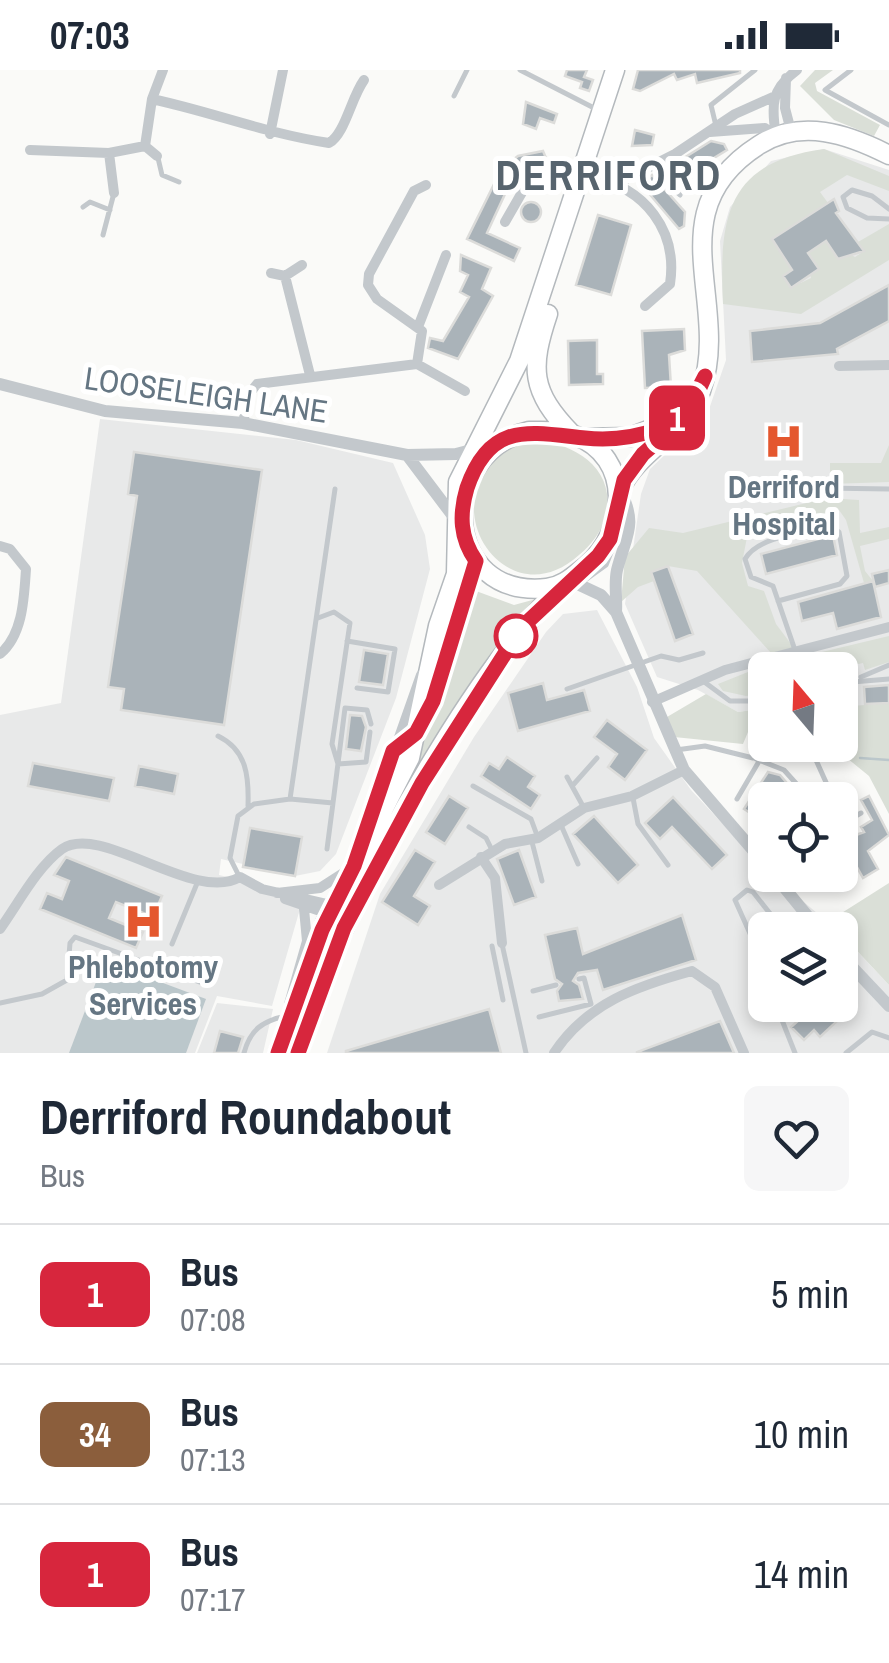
<!DOCTYPE html>
<html lang="en">
<head>
<meta charset="utf-8">
<style>
  :root { --surface:#fff; --page:#f6f6f7; --text:#1f2937; --muted:#747a83; --line:#e0e1e3 }
  body { margin:0; font-family:"Archivo Narrow",sans-serif; background:var(--page); color:var(--text); height:100vh; display:flex; flex-direction:column; font-size:38px; white-space:nowrap }
  * { box-sizing:border-box; margin:0 }
  p { font-size:32px; color:var(--muted) }
  .icon { flex:none; width:55px; height:55px; fill:none; stroke:currentColor; stroke-width:2; stroke-linecap:round; stroke-linejoin:round }
  .map { position:relative; height:983px; overflow:hidden }
  .sheet { display:flex; flex-direction:column; background:var(--surface); flex:1 }
  .sheet>* { flex:none }
  .badge { padding:0 20px; border-radius:15px; font-size:35px; line-height:65px }
  .needle { width:65px; rotate:341deg }
  .controls { position:absolute; left:748px; top:582px; display:grid; gap:20px }
  .controls a { display:grid; place-items:center; width:110px; height:110px; border-radius:15px; background:var(--surface); box-shadow:0 5px 15px #0003; font-size:50px }
  .map>.badge { position:absolute; translate:-50% -50%; box-shadow:0 0 0 5px #fff }
  .round { display:grid; place-items:center; flex:none; width:105px; height:105px; border-radius:15px; background:var(--page) }
  .summary { display:flex; align-items:center; justify-content:space-between; height:170px; padding:0 40px }
  h1 { font-size:48px; font-weight:800; line-height:75px }
  ul { padding:0; list-style:none }
  li { display:flex; align-items:center; gap:30px; height:140px; padding:0 40px; border-top:2px solid var(--line) }
  li div { flex:1 }
  li b { display:block; font-size:38px }
  li em { font-style:normal }
  li .badge { min-width:110px; font-weight:700; text-align:center }
  .status { display:flex; justify-content:space-between; align-items:center; height:70px; padding:0 50px; background:var(--surface); direction:ltr }
  .status svg { height:28px; fill:currentColor }
  .map>svg:first-child { display:block }
  .built { fill:#e8e9e9 }
  .green { fill:#dadfd7 }
  .water { fill:#bbc7cb }
  .lines { fill:none; stroke-linecap:round; stroke-linejoin:round }
  .stream { stroke:#bbc7cb; stroke-width:2.5 }
  .building { fill:#aab3b9; stroke:#dcdcda; stroke-width:2.5 }
  .primary-casing { stroke:#b5babe; stroke-width:21 }
  .trunk-casing { stroke:#b4b9bd; stroke-width:21 }
  .service { stroke:#c3c8cc; stroke-width:5 }
  .minor { stroke:#c3c8cc; stroke-width:10 }
  .tertiary { stroke:#c3c8cc; stroke-width:12 }
  .primary { stroke:#fff; stroke-width:18 }
  .trunk { stroke:#fff; stroke-width:18 }
  .line-casing { stroke:#fff; stroke-width:22 }
  .line { stroke:#d7263d; stroke-width:15 }
  .stop-dot { fill:#fff; stroke:#d7263d; stroke-width:5 }
  .labels { text-anchor:middle; stroke-width:10; stroke-linejoin:round; paint-order:stroke }
  .street-label { font-size:32px; fill:#657683; stroke:#fff }
  .poi-label { font-size:32px; font-weight:bold; fill:#657683; stroke:#fff }
  .district-label { font-size:42px; font-weight:bold; letter-spacing:2.5px; fill:#57646e; stroke:#fff }
</style>
</head>
<body>
<div class="status"><b>07:03</b><svg viewBox="0 0 49 12"><path d="M0 12V9h3v3zM5 12V6h3v6zM10 12V3h3v9zM15 12V0h3v12zM26 1h20v11H26zM47 4h2v5h-2z"/></svg></div>
<div class="map">
<svg width="889" height="983" viewBox="0 0 889 983">
  <rect width="100%" height="100%" fill="#fafaf8"/>
  <path class="built" d="M824,79L889,100V652L840,639V600H765V638L738,642L698,620L657,607L625,534L641,424L650,399L707,345L726,290L720,171L730,137L771,91Z
    M100,349L296,370L393,393L425,465L430,499L396,628L336,784L320,801L295,806L221,789L219,805L304,825L272,936L217,926L195,983H0V645L61,633Z
    M597,540L637,617L654,668L691,720L765,799V805H772L837,860H765V935H840V863L889,915V983H327L380,824L474,667L546,562L563,544Z
    M217,933L273,939L263,983H197Z"/>
  <path class="green" d="M815,0H833L815,13L817,21L880,55L874,66L834,50L800,16Z
    M824,79L889,106V121L847,105L820,122L828,133L773,169L792,200L784,206L792,217L811,208L801,172L820,175L826,171L855,187L864,181L858,172L889,154V190L801,244L723,234C719,148 726,92 824,79Z
    M529,370C572,371 619,398 605,448C600,464 591,475 579,485C501,556 415,413 529,370Z
    M889,375V412L830,414V393H881Z
    M827,428L859,430L860,463L889,457V469L860,476L865,501L873,511L864,513L846,450L839,440L748,462L742,493L748,516L764,521L776,554L794,578L771,583L697,501L668,496L651,502L654,511L638,517L621,532L625,487L649,458L683,463Z
    M476,521L514,535L536,529L498,573L371,783L367,781L437,640Z
    M889,566V592L865,600L863,593L831,600H765V623L746,626L723,621L718,614L763,596Z
    M706,624L738,642L765,638V655L748,662L743,674L674,667L667,647Z
    M889,633V744L869,706L831,675H840V637Z
    M889,813V915L829,851Z"/>
  <path class="water" d="M104,891L206,929L186,983H69Z"/>
  <g class="lines">
    <path class="stream" d="M860,688L889,690"/>
  </g>
  <path class="building" d="M567,0H587L584,7L593,10L589,21L580,18L582,12L565,6Z
    M638,0H740V3L697,13L695,4L677,10L674,4L640,21L633,19Z
    M526,32L557,44L554,53L540,48L536,59L523,54Z
    M635,60L654,65L652,75L632,76Z
    M711,71L724,74L727,80L676,111L668,98Z
    M543,81L546,88L512,109L487,163L520,178L514,191L467,169L501,100L518,86Z
    M652,105L685,142L684,156L679,159L641,114Z
    M834,129L839,141L836,143L864,181L838,189L826,171L808,183L819,199L791,218L783,206L792,200L772,169Z
    M521 142a10 10 0 1 1 20 0a10 10 0 1 1-20 0Z
    M598,145L631,155L611,225L576,215Z
    M461,185L491,198L482,219L493,226L458,289L428,278L430,268L443,271L469,227L460,222L468,205L460,201Z
    M889,215V251L837,279L838,284L752,292L750,261L820,253Z
    M684,259L685,280L669,285L671,317L645,318L642,261Z
    M597,270V304H603V314L569,315L568,271Z
    M134,382L262,400L224,655L121,640L124,619L108,617L137,426L128,424Z
    M833,465L837,485L766,504L761,484Z
    M668,496L693,564L675,571L651,502Z
    M889,500V513L875,517L872,504Z
    M873,511L881,547L837,559L833,543L802,551L798,532Z
    M364,580L388,584L383,615L359,612Z
    M543,613L547,630L584,620L590,641L518,661L508,623Z
    M889,615V633L865,634L864,617Z
    M350,645L362,646L366,657L361,681L346,679Z
    M607,650L647,680L625,710L608,697L617,684L594,667Z
    M507,687L535,706L528,717L540,725L531,739L481,706L489,693L499,699Z
    M33,693L114,708L109,731L28,716Z
    M139,696L178,704L174,724L135,716Z
    M768,702L780,705L793,720L787,730H765V753L744,739Z
    M449,726L468,738L445,774L426,762Z
    M869,726L889,765L868,781L878,799L863,808L853,790L840,797V771L864,762L861,757L872,750L861,730Z
    M673,727L727,785L712,799L672,757L660,769L645,753Z
    M594,746L638,795L618,813L573,764Z
    M250,758L302,767L295,806L243,797Z
    M415,780L435,792L414,826L430,836L418,855L382,832Z
    M519,780L536,827L514,835L497,789Z
    M66,787L162,826L153,847L116,832L109,848L143,862L136,878L40,839L47,823L62,829L69,811L54,805Z
    M682,845L696,890L603,920L597,900L578,903L573,911L579,915L583,929L559,931L557,921L562,914L555,909L545,865L577,858L583,884Z
    M840,927L851,938L820,967L814,960L804,970L791,957L799,950L785,935H840Z
    M489,939L501,983H346V981Z
    M720,951L734,983H637V982Z
    M220,961L243,967L238,983H214Z"/>
  <g class="lines">
    <defs>
      <path id="primary" d="M580,368L630,367L676,349
        M620,420C639,379 686,364 701,321C732,233 655,141 759,75C801,48 848,64 889,85"/>
      <path id="trunk" d="M548,244C530,298 530,321 572,364
        M529,361C543,361 560,360 574,365C634,387 627,462 586,496C573,506 563,516 547,518C442,530 434,384 529,361Z
        M432,634L476,491
        M278,983L325,853L410,688L438,556L456,504L458,412L519,291L615,0
        M298,983C313,942 325,901 343,861C391,753 480,597 563,514"/>
    </defs>
    <use href="#primary" class="primary-casing"/>
    <use href="#trunk" class="trunk-casing"/>
    <path class="service" d="M520,0L596,39
      M851,0L825,20L889,55
      M454,26L467,0
      M716,56L711,35L755,0
      M158,88L162,105L179,112
      M655,95L660,107L680,125
      M83,137L90,132L110,140
      M889,139L872,126L852,120L843,127L847,138L867,148L889,149
      M103,165L114,123
      M823,418L889,419
      M560,528L606,495L623,452
      M778,531L840,514L847,506L839,462L832,457C807,463 759,465 745,489L751,507L773,516L796,583
      M318,548L334,542L350,553L332,674L338,694
      M347,571L395,579L388,622L357,618
      M861,607L889,595
      M703,611L730,631H765
      M840,613L889,609
      M567,619L661,586L679,590L703,583
      M218,666C247,680 249,707 248,736
      M676,680L705,676L753,688L811,679L834,730
      M756,689L784,700L811,730
      M338,694L366,692L370,662
      M567,707L584,738
      M573,715L597,688
      M473,716L531,749L538,768
      M633,728L638,754L668,795
      M290,729L333,733L327,779
      M737,729L758,693
      M333,733L345,638L367,640L371,654
      M561,755L578,794
      M840,755L861,743
      M469,757L486,768L492,780
      M532,772L542,811
      M238,804L230,788L238,746L254,734L290,729L335,419
      M172,874L198,811
      M502,874L526,983
      M492,876L503,930
      M765,897L735,830L747,820L753,822L783,860
      M533,921L556,915
      M0,933L42,924L67,910L70,873L75,867L205,914
      M776,935L795,983
      M539,947L591,934L584,908L579,909
      M244,983C250,960 262,951 286,946
      M846,983L872,962L889,968"/>
    <path class="minor" d="M786,8L785,38L791,61
      M152,29C212,42 268,64 329,73C345,64 351,28 364,10
      M710,62L765,58L776,66
      M270,64L283,0
      M776,66C771,35 771,19 797,0
      M145,76L157,86
      M30,80L109,83
      M592,108C645,117 678,161 670,214L645,236
      M618,113L675,84L735,44L773,27
      M114,123L109,83L145,76L152,29L163,0
      M505,152L532,105L550,96L582,100
      M271,203L285,206L302,195
      M285,206L310,305
      M418,257L446,185
      M417,294L422,261L377,229L368,215L369,204L414,121L426,115
      M839,296L889,295
      M243,353L249,324L257,314L417,294L465,321
      M0,476L10,479L26,499C24,528 23,565 0,584
      M652,632L725,600L889,557
      M372,744L421,605
      M481,787L495,808L502,873
      M439,815L505,774L538,768L584,738L632,726L684,700
      M277,823L320,818L348,800
      M285,829L323,842L334,837
      M0,859C18,834 37,797 62,779C101,752 194,834 240,807L262,819L336,836
      M289,934L307,871L304,839
      M554,983C587,933 637,916 692,901L715,917L744,983"/>
    <path class="tertiary" d="M0,314L105,341L243,353L407,385L456,384L479,378
      M407,385L456,450
      M569,510L601,525L616,542L684,700L765,794
      M616,542C617,528 614,513 617,500C626,465 638,455 620,420
      M774,805L819,860
      M840,884L889,936"/>
    <use href="#primary" class="primary"/>
    <use href="#trunk" class="trunk"/>
  </g>
  <g class="lines">
    <defs>
      <path id="line" d="M278,983L322,860L354,796L393,681L416,663L433,631L476,491C460,468 459,445 467,418C490,351 529,362 585,368C611,371 637,367 661,358C684,349 695,326 705,306L688,345L643,384L624,410L610,469L598,486L522,557L422,713L344,858L298,983"/>
    </defs>
    <use href="#line" class="line-casing"/>
    <use href="#line" class="line"/>
  </g>
  <defs>
    <symbol id="hospital-bare" viewBox="-9 -9 18 18"><path d="M-5-5h3v3.5h4V-5h3V5h-3V1.5h-4V5h-3Z" fill="#e4572e" stroke="#fff" stroke-width="2.5" paint-order="stroke"/></symbol>
  </defs>
  <g fill-rule="evenodd">
    <use href="#hospital-bare" x="756" y="344" width="55" height="55"/>
    <use href="#hospital-bare" x="116" y="824" width="55" height="55"/>
  </g>
  <circle class="stop-dot" cx="516" cy="566" r="20"/>
  <g class="labels">
    <g class="street-label">
      <text transform="translate(206 325) rotate(8)" y="11">LOOSELEIGH LANE</text>
    </g>
    <g class="poi-label">
      <text x="784" y="428">Derriford<tspan x="784" dy="37">Hospital</tspan></text>
      <text x="143" y="908">Phlebotomy<tspan x="143" dy="37">Services</tspan></text>
    </g>
    <g class="district-label">
      <text x="609" y="120">DERRIFORD</text>
    </g>
  </g>
</svg>
<div class="controls">
<a><svg class="needle" viewBox="-14 -14 28 28"><path d="M0-13l5 13h-10z" fill="#e53935"/><path d="M0 13l5-13h-10z" fill="#747a83"/></svg></a>
<a><svg class="icon" aria-label="locate" viewBox="0 0 24 24"><circle cx="12" cy="12" r="6"/><path d="M12 2v4M12 18v4M2 12h4M18 12h4"/></svg></a>
<a><svg class="icon" aria-label="layers" viewBox="0 0 24 24"><path d="M12 4l9 5-9 5-9-5zM3 14l9 5 9-5"/></svg></a>
</div>
<b class="badge" style="left:677px;top:348px;background:#d7263d;color:#fff">1</b>
</div>
<section class="sheet">
<div class="summary"><div><h1>Derriford Roundabout</h1><p>Bus</p></div><a class="round"><svg class="icon" aria-label="heart" viewBox="0 0 24 24"><path d="M12 20l-8-8c-3-5 5-10 8-4 3-6 11-1 8 4z"/></svg></a></div>
<ul>
<li><span class="badge" style="background:#d7263d;color:#fff">1</span><div><b>Bus</b><p>07:08</p></div><em>5 min</em></li>
<li><span class="badge" style="background:#8b5e3c;color:#fff">34</span><div><b>Bus</b><p>07:13</p></div><em>10 min</em></li>
<li><span class="badge" style="background:#d7263d;color:#fff">1</span><div><b>Bus</b><p>07:17</p></div><em>14 min</em></li>
</ul>
</section>
</body>
</html>
